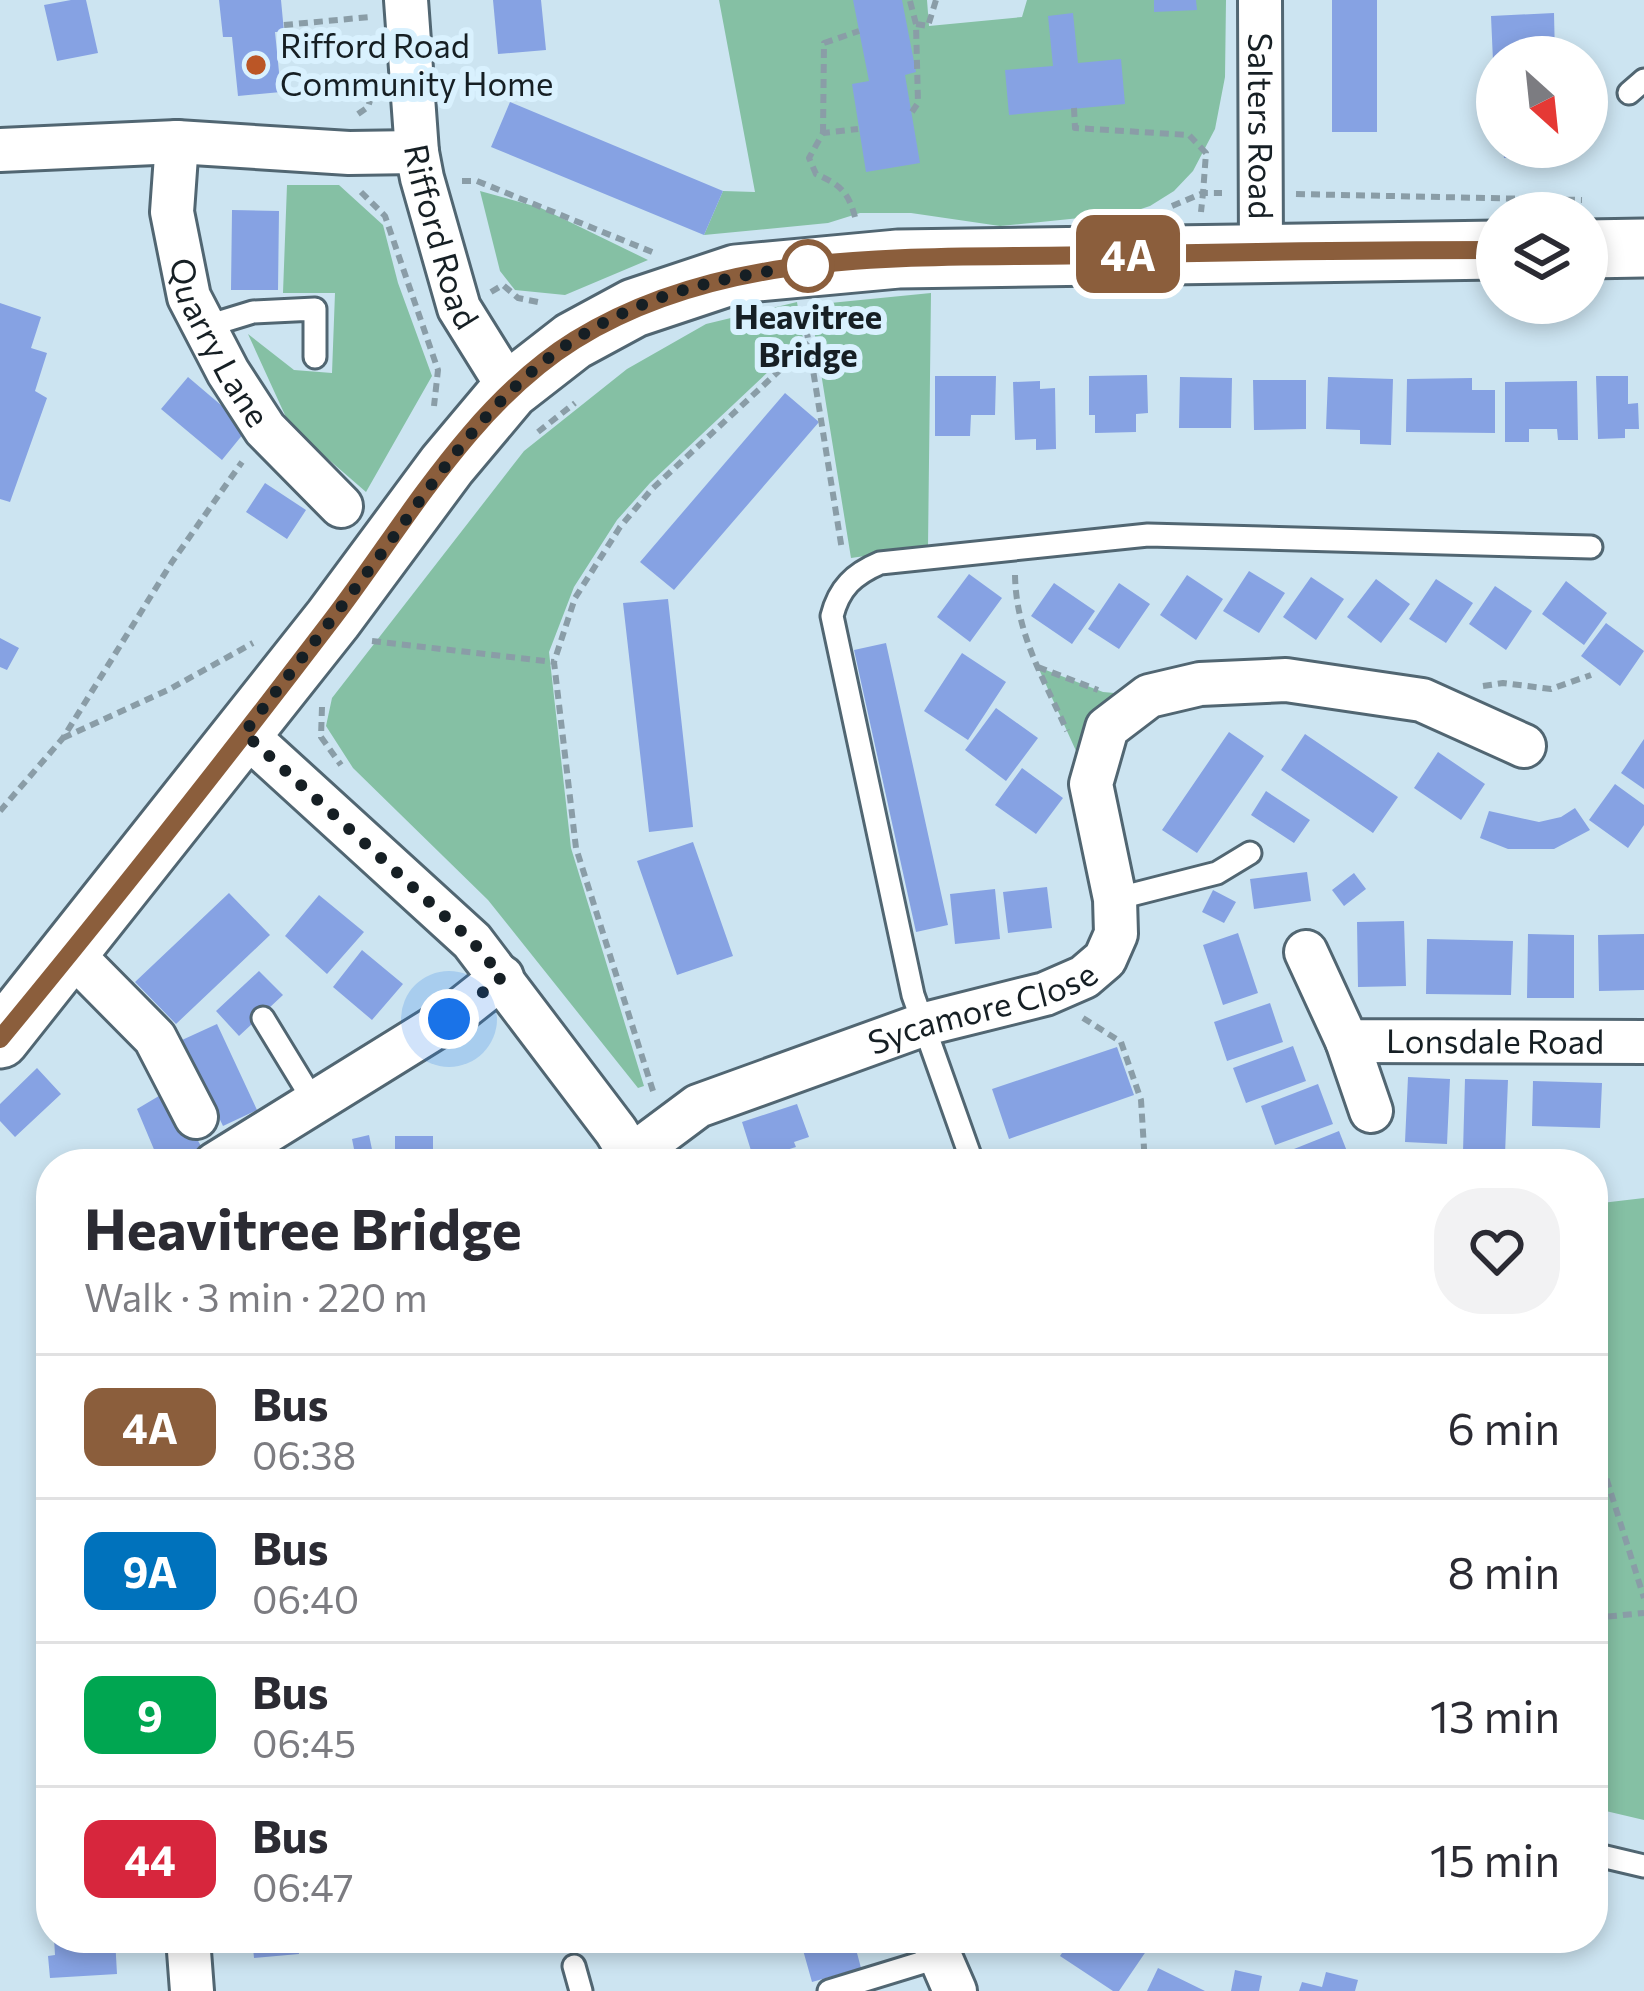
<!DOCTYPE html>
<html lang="en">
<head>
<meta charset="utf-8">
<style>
  :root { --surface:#fff; --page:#f2f2f3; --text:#2b2b33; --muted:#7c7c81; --line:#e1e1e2 }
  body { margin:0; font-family:Commissioner,sans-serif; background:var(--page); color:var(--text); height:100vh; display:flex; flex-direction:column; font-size:45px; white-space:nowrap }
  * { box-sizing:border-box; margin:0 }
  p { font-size:39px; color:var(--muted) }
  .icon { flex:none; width:66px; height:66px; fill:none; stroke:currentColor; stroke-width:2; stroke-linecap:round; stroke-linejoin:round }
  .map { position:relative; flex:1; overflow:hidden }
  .side { position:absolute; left:36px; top:1149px; width:1572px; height:804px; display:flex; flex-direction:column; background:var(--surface); border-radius:48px; box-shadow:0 6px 18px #0003 }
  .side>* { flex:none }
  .badge { padding:0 24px; border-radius:18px; font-size:42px; line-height:78px }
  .needle { width:78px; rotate:153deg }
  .controls { position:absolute; left:1476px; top:36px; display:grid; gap:24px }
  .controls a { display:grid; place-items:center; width:132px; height:132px; border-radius:50%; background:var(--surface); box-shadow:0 6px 18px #0003; font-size:60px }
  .you { position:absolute; width:60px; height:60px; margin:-30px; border:9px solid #fff; border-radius:50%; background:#1a73e8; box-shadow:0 0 0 18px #1a73e833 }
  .map>.badge { position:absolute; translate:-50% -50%; box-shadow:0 0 0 6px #fff }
  .round { display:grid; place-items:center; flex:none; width:126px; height:126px; border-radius:48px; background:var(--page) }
  .summary { display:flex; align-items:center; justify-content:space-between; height:204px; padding:0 48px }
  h1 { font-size:57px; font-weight:700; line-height:90px }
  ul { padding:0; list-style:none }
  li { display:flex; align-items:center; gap:36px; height:144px; padding:0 48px; border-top:3px solid var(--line) }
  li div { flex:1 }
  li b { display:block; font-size:45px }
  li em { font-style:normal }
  li .badge { min-width:132px; font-weight:700; text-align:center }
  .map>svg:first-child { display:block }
  .green { fill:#85c0a4 }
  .building { fill:#86a2e3 }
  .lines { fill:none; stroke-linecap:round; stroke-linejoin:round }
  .lane-casing { stroke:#516672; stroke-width:27 }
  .street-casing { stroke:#516672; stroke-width:48 }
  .secondary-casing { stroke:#516672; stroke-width:63 }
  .path { stroke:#8a9da7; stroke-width:6; stroke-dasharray:9 6; stroke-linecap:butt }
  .lane { stroke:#fff; stroke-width:21 }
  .street { stroke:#fff; stroke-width:42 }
  .secondary { stroke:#fff; stroke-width:57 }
  .line-casing { stroke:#fff; stroke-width:27 }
  .line { stroke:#8b5e3c; stroke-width:18 }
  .walk { stroke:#161f24; stroke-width:12; stroke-dasharray:0 21.6 }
  .poi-dot { fill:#bb5626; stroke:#d9f1fe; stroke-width:4.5 }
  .stop-dot { fill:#fff; stroke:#8b5e3c; stroke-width:6 }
  .labels { text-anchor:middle; stroke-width:12; stroke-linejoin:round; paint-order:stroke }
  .poi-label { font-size:33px; fill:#161f24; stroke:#d9f1fe; text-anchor:start }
  .street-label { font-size:33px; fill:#161f24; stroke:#d9f1fe }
  .stop-label { font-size:33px; font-weight:bold; fill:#161f24; stroke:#d9f1fe }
</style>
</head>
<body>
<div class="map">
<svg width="1644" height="1991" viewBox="0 0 1644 1991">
  <rect width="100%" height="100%" fill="#cce4f1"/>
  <path class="green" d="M719,0H927L929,26L1022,17L1027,0H1226L1225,77L1215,129L1193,171L1174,191L1150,206L1129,213L1000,226L911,213H860L828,223L704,235L723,191L755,192Z
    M287,185H339L383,225L398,283L432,376L366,492L290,426L248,334L294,370L332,373L335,293H283Z
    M480,191L541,208L648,260L565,295L515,290L500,271Z
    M931,293L928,547L851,558L810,305Z
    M797,302L803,339L650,483L617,520L574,587L549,652L571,848L644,1086L638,1088L488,900L353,768L326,726L332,698L524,451L627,369L706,324Z
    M1038,667L1103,692L1149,696L1091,784Z
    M1644,1198V1820L1593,1808V1204Z"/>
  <path class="building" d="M71,0H86L98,53L57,61L44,5Z
    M219,0H281L284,32H275L281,92L238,96L232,37H223Z
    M493,0H541L546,50L498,54Z
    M853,0H902L916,72L905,75L920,163L866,172L852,84L869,81Z
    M1154,0H1196L1197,10L1154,12Z
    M1332,0H1377V132H1332Z
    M1073,13L1078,63L1121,59L1125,104L1009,115L1005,70L1053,66L1048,16Z
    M1554,13L1555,57H1497L1493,61L1491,16Z
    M510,102L723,191L704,235L491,147Z
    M1503,147H1571L1572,153L1504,158Z
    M232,210L279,211L278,290H231Z
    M0,303L41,317L31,348L47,353L35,391L47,398L10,502L0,499Z
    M1147,375L1148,413L1136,414V432L1095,433V415H1089V376Z
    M935,376H996L995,415H971L970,436H935Z
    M1596,376H1628V404L1638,403L1639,429H1625V438L1598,439Z
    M188,377L248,428L222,460L161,409Z
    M1180,377L1232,378L1231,428H1179Z
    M1328,377L1393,379L1391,445L1360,444V430L1326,429Z
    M1472,378V390H1495V433L1406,432L1407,379Z
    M1253,380H1306V429L1254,430Z
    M1040,381V389L1055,388L1056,449L1036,450V439L1015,440L1013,382Z
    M1577,381L1578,440H1558L1557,429H1529V442H1505V382Z
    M785,393L819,422L674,590L640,562Z
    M265,483L306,510L287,539L246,512Z
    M1249,571L1285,593L1259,633L1223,611Z
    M969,574L1002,598L970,642L937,617Z
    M1187,575L1223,599L1196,640L1160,615Z
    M1311,577L1344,599L1316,640L1283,617Z
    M1376,579L1410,604L1381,643L1347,617Z
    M1436,579L1473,603L1446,643L1409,619Z
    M1566,581L1607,613L1584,645L1542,614Z
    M1054,583L1095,611L1072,644L1031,616Z
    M1119,583L1150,604L1119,649L1088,629Z
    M1495,586L1532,611L1506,650L1469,624Z
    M668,599L693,827L649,832L623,603Z
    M1606,623L1644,651L1620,686L1581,656Z
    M0,638L19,648L7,670L0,667Z
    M886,643L948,925L916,932L854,650Z
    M962,653L1006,682L968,740L924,711Z
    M996,708L1038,738L1006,781L965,750Z
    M1229,732L1264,756L1197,853L1162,830Z
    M1305,734L1398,797L1373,833L1281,770Z
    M1644,739V789L1621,773Z
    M1438,752L1485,784L1461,820L1414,788Z
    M1022,768L1063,798L1036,834L995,805Z
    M1615,784L1644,805V825L1628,848L1589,820Z
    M1266,791L1310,820L1294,843L1251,815Z
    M1575,808L1590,830L1554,849H1508L1480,838L1489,811L1539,822L1561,817Z
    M693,842L733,956L677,975L637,861Z
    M1307,872L1311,901L1254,909L1250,879Z
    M1354,873L1366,889L1344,906L1332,890Z
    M1047,887L1052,928L1008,933L1003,892Z
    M995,889L1000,939L955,944L950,894Z
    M1213,890L1236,902L1224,923L1202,912Z
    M229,893L270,935L176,1024L135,982Z
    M319,895L364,932L327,974L285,936Z
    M1404,921L1406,986L1358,987L1357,922Z
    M1238,933L1258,993L1223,1005L1203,945Z
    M1528,934L1574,935V998H1527Z
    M1644,934V990L1599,991L1598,935Z
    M1427,939L1513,941L1511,995L1426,994Z
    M362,950L403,984L372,1020L333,987Z
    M259,971L283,995L239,1036L216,1011Z
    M1270,1003L1283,1042L1227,1061L1214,1022Z
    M217,1024L257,1110L223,1126L182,1040Z
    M1293,1046L1306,1081L1246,1103L1233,1068Z
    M1117,1047L1134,1095L1009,1139L992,1089Z
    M37,1068L61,1094L15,1137L0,1121V1104Z
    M1408,1077L1450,1079L1447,1144L1405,1142Z
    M1465,1079L1508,1080L1505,1154L1463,1152Z
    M1533,1081L1602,1083L1600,1128L1532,1126Z
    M1318,1084L1333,1124L1275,1145L1261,1106Z
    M169,1090L201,1146L195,1164H152L158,1159L137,1109Z
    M797,1104L809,1137L794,1142L796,1147L754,1160L742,1122Z
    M1339,1131L1352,1164H1294L1289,1151Z
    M369,1135L374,1159L369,1164H357L352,1139Z
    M395,1136H433V1164H395Z
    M51,1641V1697H41L40,1642Z
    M45,1741H51V1796L43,1797L41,1763H47Z
    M54,1938H115L117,1974L50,1978L48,1956L55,1955Z
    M252,1938H297L299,1954L254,1958Z
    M500,1938H570V1939L528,1951Z
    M820,1938H853L861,1968L812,1982L801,1943Z
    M1072,1938H1143L1151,1944L1119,1991H1113L1060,1956Z
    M1158,1968L1205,1991H1147Z
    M1235,1970L1262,1976L1259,1991H1231Z
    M1326,1972L1358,1980L1355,1991H1299L1302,1982L1322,1987Z"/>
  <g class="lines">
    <defs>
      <path id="lane" d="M1629,93L1644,80
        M204,327L253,312L315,309V357
        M1115,899L1217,873L1250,853
        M263,1018L313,1100
        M973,1164L913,995L832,616C839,588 854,574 880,563L1148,535L1591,547
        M1593,1854L1644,1866
        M574,1966L581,1991
        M829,1991L940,1957"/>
      <g id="street">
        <path id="s1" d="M406,0L417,152L422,178L459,308L510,390"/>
        <path id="s2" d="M1260,0L1261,251"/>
        <path id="s3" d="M177,142L172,212L189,297L228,372L265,429L341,506"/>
        <path d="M0,150L177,142L349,153L417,152"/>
        <path d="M244,733L472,941L616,1131L636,1164"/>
        <path id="s4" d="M1306,952L1347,1041L1644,1042"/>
        <path d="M71,953L155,1038L196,1117"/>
        <path d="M1347,1041L1371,1111"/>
        <path id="s5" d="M631,1156L698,1106L925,1024L1045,994L1084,977L1105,959L1116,934L1115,899L1091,784L1107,728L1149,696L1200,684L1286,680L1422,700L1524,746"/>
        <path d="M215,1164L449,1019L502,977"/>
        <path d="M188,1938L192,1991"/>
        <path d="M932,1938L955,1991"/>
      </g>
      <path id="secondary" d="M1587,249L1644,248
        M0,1039L333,619L447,465L510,390L573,341L634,308L736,274L898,259L1497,250"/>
    </defs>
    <use href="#lane" class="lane-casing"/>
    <use href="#street" class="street-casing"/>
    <use href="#secondary" class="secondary-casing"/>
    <path class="path" d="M910,1L916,24
      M284,25L370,17
      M1074,108L1075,128L1189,135L1206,153L1203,193H1222
      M912,112L918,103L916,24L928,26L936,0
      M358,114L368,107L373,91
      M823,133L824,43L859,31
      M462,181H477L657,254
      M361,192L385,216L438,370L434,406
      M1296,194L1582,200
      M1172,206L1203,193L1201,212
      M855,217C848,191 840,185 816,174L809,158L823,133L858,129
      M491,292L503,285L518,298L543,303
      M804,314L842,550
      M538,432L575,403
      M1015,575C1016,634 1044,679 1067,731
      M372,641L554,662
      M1038,667L1098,690
      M1483,686L1503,683L1551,689L1591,675
      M322,707L321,737L341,765
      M63,738L168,690L253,643
      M0,811L63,738L172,562L242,462
      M1083,1018L1121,1042L1141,1100L1145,1164
      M653,1091L576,848L554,662L575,598L620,527L652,489L809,343
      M1593,1436L1644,1598
      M1593,1618L1644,1613"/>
    <use href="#lane" class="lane"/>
    <use href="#street" class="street"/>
    <use href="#secondary" class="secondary"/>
  </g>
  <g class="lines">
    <defs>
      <path id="line" d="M0,1039C114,901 225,760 334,617C406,522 472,404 575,340C729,245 916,259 1089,255C1225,252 1361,250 1497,250"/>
    </defs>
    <use href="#line" class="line-casing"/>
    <use href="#line" class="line"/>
    <path class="walk" d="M449,1019L502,977L472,941L244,733C291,672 338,612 384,550C439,475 493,392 574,340C648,293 722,276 808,266"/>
  </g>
  <circle class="poi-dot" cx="256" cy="65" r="12"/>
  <circle class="stop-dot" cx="808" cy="266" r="24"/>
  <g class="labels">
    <g class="poi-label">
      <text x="280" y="58">Rifford Road<tspan x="280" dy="38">Community Home</tspan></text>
    </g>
    <g class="street-label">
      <text dy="12" stroke="none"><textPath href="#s2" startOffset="126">Salters Road</textPath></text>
      <text dy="12" stroke="none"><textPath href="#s1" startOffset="240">Rifford Road</textPath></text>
      <text dy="12" stroke="none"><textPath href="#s3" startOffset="210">Quarry Lane</textPath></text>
      <text dy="12" stroke="none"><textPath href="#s5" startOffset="384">Sycamore Close</textPath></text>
      <text dy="12" stroke="none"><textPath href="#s4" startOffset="246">Lonsdale Road</textPath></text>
    </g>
    <g class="stop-label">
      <text x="808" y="329">Heavitree<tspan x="808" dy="38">Bridge</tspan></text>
    </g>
  </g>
</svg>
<div class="controls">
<a><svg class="needle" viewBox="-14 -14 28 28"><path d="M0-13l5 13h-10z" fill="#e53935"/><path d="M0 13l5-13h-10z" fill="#7c7c81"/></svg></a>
<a><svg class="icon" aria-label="layers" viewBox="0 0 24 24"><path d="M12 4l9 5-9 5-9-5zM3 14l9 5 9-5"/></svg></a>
</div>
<div class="you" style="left:449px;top:1019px"></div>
<b class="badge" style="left:1128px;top:254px;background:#8b5e3c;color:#fff">4A</b>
<section class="side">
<div class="summary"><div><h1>Heavitree Bridge</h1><p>Walk · 3 min · 220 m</p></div><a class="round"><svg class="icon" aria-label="heart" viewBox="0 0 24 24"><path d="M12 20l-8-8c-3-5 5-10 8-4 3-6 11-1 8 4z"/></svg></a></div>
<ul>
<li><span class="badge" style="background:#8b5e3c;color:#fff">4A</span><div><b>Bus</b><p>06:38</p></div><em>6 min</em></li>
<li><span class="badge" style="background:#0072bc;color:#fff">9A</span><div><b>Bus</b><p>06:40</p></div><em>8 min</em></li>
<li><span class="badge" style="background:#00a651;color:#fff">9</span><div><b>Bus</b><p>06:45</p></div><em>13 min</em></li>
<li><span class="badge" style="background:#d7263d;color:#fff">44</span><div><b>Bus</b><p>06:47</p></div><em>15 min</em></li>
</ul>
</section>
</div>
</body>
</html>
